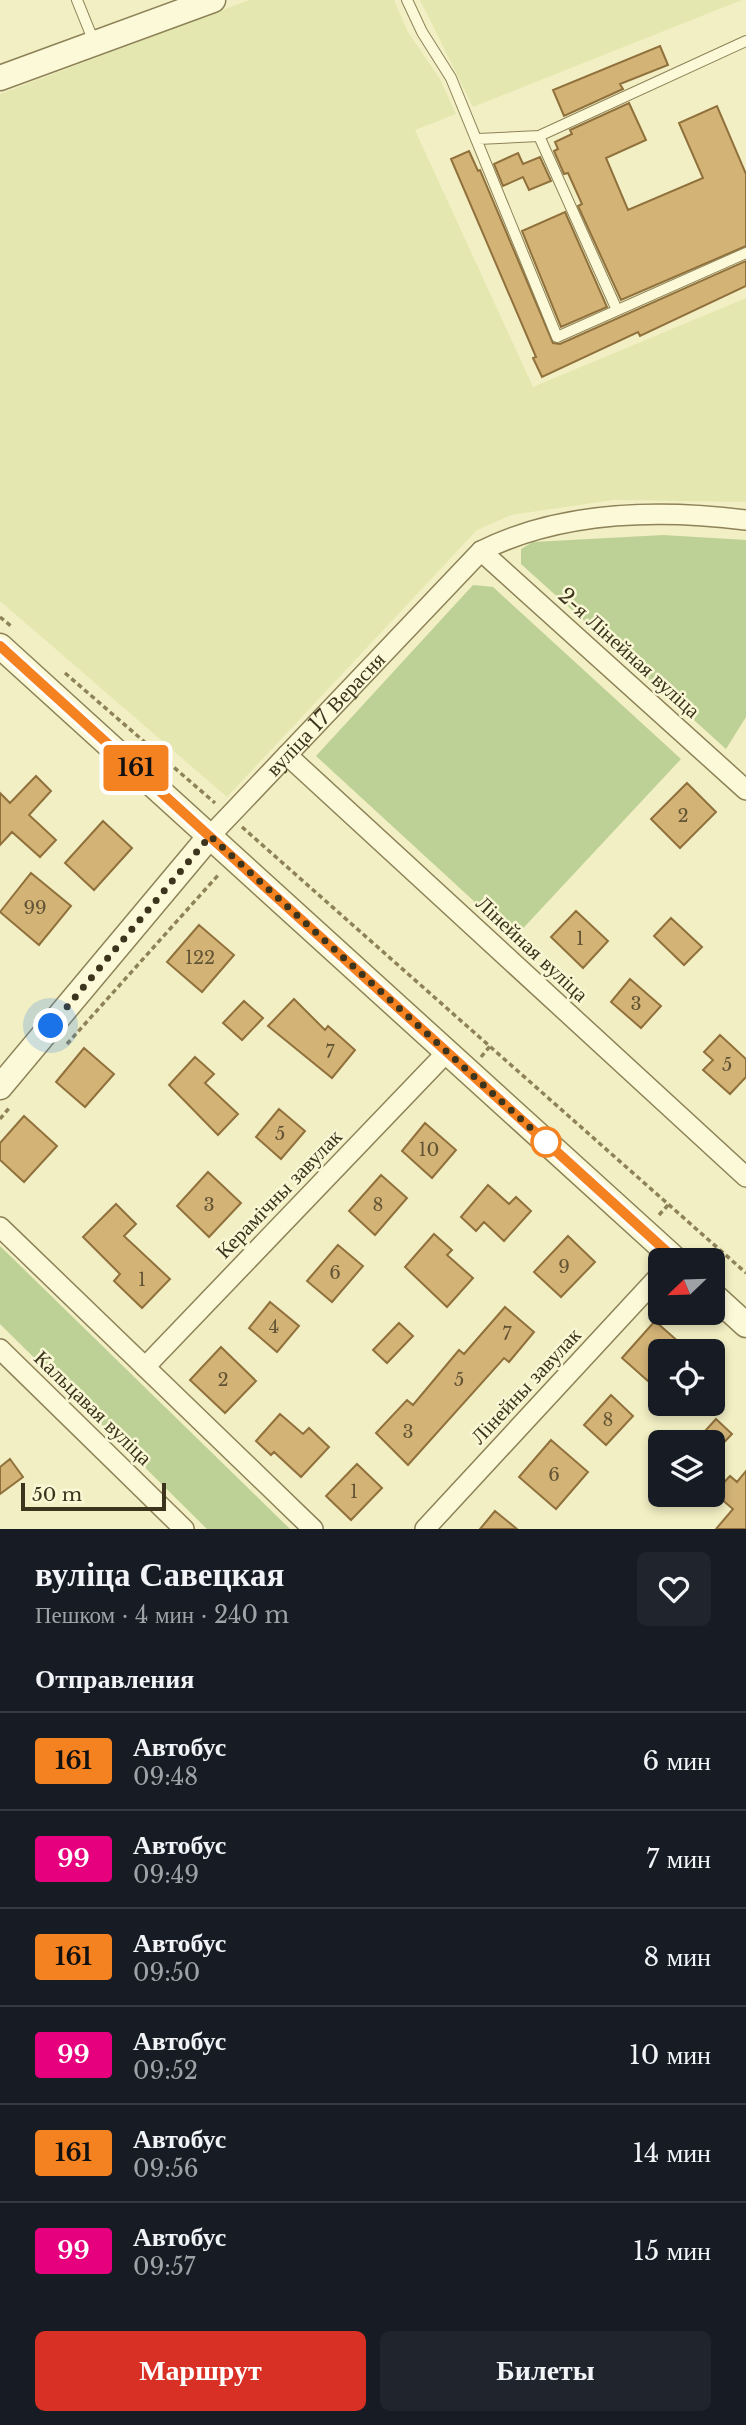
<!DOCTYPE html>
<html lang="ru">
<head>
<meta charset="utf-8">
<style>
  :root { --surface:#171b24; --page:#20242c; --text:#f1f3f6; --muted:#9ea1a6; --line:#363941; --accent:#d93025 }
  body { margin:0; font-family:"Libre Baskerville",serif; background:var(--page); color:var(--text); height:100vh; display:flex; flex-direction:column; font-size:26px; white-space:nowrap }
  * { box-sizing:border-box; margin:0 }
  p { font-size:23px; color:var(--muted) }
  .icon { flex:none; width:38px; height:38px; fill:none; stroke:currentColor; stroke-width:2; stroke-linecap:round; stroke-linejoin:round }
  .map { position:relative; height:1529px; overflow:hidden }
  .side { display:flex; flex-direction:column; background:var(--surface); flex:1 }
  .side>* { flex:none }
  .badge { padding:0 14px; border-radius:5px; font-size:24px; line-height:46px }
  .needle { width:46px; rotate:247deg }
  .fabs { position:absolute; left:648px; top:1248px; display:grid; gap:14px }
  .fabs a { display:grid; place-items:center; width:77px; height:77px; border-radius:10px; background:var(--surface); box-shadow:0 4px 10px #0003; font-size:35px }
  .scale { position:absolute; left:21px; bottom:18px; width:145px; box-sizing:border-box; padding-left:7px; border:4px solid #3d341e; border-top:0; font-size:19px; line-height:24px; white-space:nowrap; color:#3d341e; -webkit-text-stroke:5px #f9f7d4; paint-order:stroke }
  .you { position:absolute; width:35px; height:35px; margin:-18px; border:5px solid #fff; border-radius:50%; background:#1a73e8; box-shadow:0 0 0 10px #1a73e833 }
  .map>.badge { position:absolute; translate:-50% -50%; box-shadow:0 0 0 4px #fff }
  h2 { padding:0 35px; font-size:26px; line-height:63px }
  .round { display:grid; place-items:center; flex:none; width:74px; height:74px; border-radius:10px; background:var(--page) }
  .headline { display:flex; align-items:center; justify-content:space-between; height:119px; padding:0 35px }
  h1 { font-size:33px; font-weight:600; line-height:52px }
  .cta { display:flex; gap:14px; margin-top:auto; padding:14px 35px }
  .cta a { flex:1; height:80px; border-radius:10px; background:var(--accent); color:#fff; font-size:28px; font-weight:600; line-height:80px; text-align:center }
  .cta a+a { background:var(--page); color:var(--text) }
  ul { padding:0; list-style:none }
  li { display:flex; align-items:center; gap:21px; height:98px; padding:0 35px; border-top:2px solid var(--line) }
  li div { flex:1 }
  li b { display:block; font-size:26px }
  li em { font-style:normal }
  li .badge { min-width:77px; font-weight:700; text-align:center }
  .map>svg:first-child { display:block }
  .farmland { fill:#e4e8b0 }
  .green { fill:#bdd196 }
  .building { fill:#d3b376; stroke:#90713c; stroke-width:2 }
  .lines { fill:none; stroke-linecap:round; stroke-linejoin:round }
  .service-casing { stroke:#8e8258; stroke-width:12 }
  .minor-casing { stroke:#8e8258; stroke-width:22 }
  .tertiary-casing { stroke:#8e8258; stroke-width:27 }
  .path { stroke:#8e8258; stroke-width:3.5; stroke-dasharray:5 3.5; stroke-linecap:butt }
  .service { stroke:#fcf9d8; stroke-width:10 }
  .minor { stroke:#fcf9d8; stroke-width:19 }
  .tertiary { stroke:#fcf9d8; stroke-width:24 }
  .line-casing { stroke:#fff; stroke-width:16 }
  .line { stroke:#f58220; stroke-width:10 }
  .walk { stroke:#3d341e; stroke-width:7; stroke-dasharray:0 12.6 }
  .stop-dot { fill:#fff; stroke:#f58220; stroke-width:3.5 }
  .labels { text-anchor:middle; stroke-width:5; stroke-linejoin:round; paint-order:stroke }
  .number-label { font-size:18px; fill:#625434 }
  .street-label { font-size:21px; fill:#3d341e; stroke:#f9f7d4 }
</style>
</head>
<body>
<div class="map">
<svg width="746" height="1529" viewBox="0 0 746 1529">
  <rect width="100%" height="100%" fill="#f2efc4"/>
  <path class="farmland" d="M249,0H394L408,32L440,79L456,114L415,130L533,387L746,298V502L613,500L511,515L477,530L227,797L0,601V94Z
    M420,0H742L473,107Z"/>
  <path class="green" d="M663,535L746,540V717L726,749L521,564V549L533,542Z
    M473,585L493,587L681,759L514,938L316,756Z
    M0,1246L290,1529H207L0,1324Z"/>
  <path class="building" d="M660,46L668,65L620,84L623,89L564,116L553,90Z
    M629,103L646,140L606,158L628,210L703,178L679,123L717,106L746,174V246L621,300L578,206L582,204L568,173L564,174L554,151L558,149L555,142L572,134L570,130Z
    M469,151L478,171L480,170L553,343L560,344L746,261V286L640,336L638,332L542,377L533,358L536,357L451,159Z
    M518,153L523,164L540,157L551,181L529,190L523,177L503,186L494,164Z
    M565,212L607,307L561,327L522,231Z
    M36,776L51,791L29,815L56,840L40,857L12,832L0,845V793L10,803Z
    M687,783L716,812L680,848L651,819Z
    M103,821L132,848L94,890L65,863Z
    M31,873L71,906L39,945L0,912Z
    M576,911L608,941L583,968L551,937Z
    M671,918L702,947L684,965L654,936Z
    M199,925L234,955L202,992L167,962Z
    M630,979L661,1006L641,1028L611,1002Z
    M294,999L325,1030L328,1026L355,1050L332,1078L268,1026Z
    M244,1001L263,1018L242,1040L223,1023Z
    M720,1035L746,1059V1077L730,1094L703,1070L713,1060L704,1052Z
    M84,1048L114,1074L85,1107L56,1082Z
    M195,1057L214,1074L205,1083L238,1114L218,1135L169,1085Z
    M279,1109L305,1131L281,1159L256,1137Z
    M24,1116L57,1146L24,1182L0,1160V1143Z
    M425,1123L456,1150L432,1178L402,1151Z
    M208,1172L241,1203L209,1237L177,1206Z
    M381,1175L407,1198L375,1235L349,1211Z
    M488,1185L509,1204L516,1197L531,1211L504,1241L484,1222L476,1231L461,1217Z
    M116,1204L136,1224L124,1236L170,1279L142,1308L114,1281L120,1274L83,1237Z
    M434,1234L452,1250L447,1255L473,1278L447,1307L405,1267Z
    M568,1236L595,1262L561,1297L534,1272Z
    M338,1245L363,1266L332,1302L307,1281Z
    M270,1302L299,1326L277,1352L249,1328Z
    M505,1307L534,1332L509,1362L504,1358L408,1465L376,1433L407,1400L413,1405L459,1350L464,1354Z
    M655,1321L689,1351H660V1367L648,1381L622,1358Z
    M399,1323L413,1336L387,1363L373,1350Z
    M221,1347L256,1381L225,1413L190,1380Z
    M611,1395L633,1416L606,1445L584,1425Z
    M280,1414L303,1434L309,1428L329,1447L301,1477L274,1452L271,1455L256,1441Z
    M716,1419L732,1434L712,1455V1442H695Z
    M551,1440L588,1472L556,1509L519,1477Z
    M10,1459L23,1477L0,1494V1467Z
    M357,1464L382,1488L351,1520L326,1496Z
    M746,1471V1529H716L733,1509L714,1493L730,1476L737,1482Z
    M495,1511L517,1529H480Z"/>
  <g class="lines">
    <defs>
      <path id="service" d="M77,0L94,42
        M407,0L422,32L451,78L557,337L746,253
        M539,136L746,41
        M478,139L539,136L617,310"/>
      <g id="minor">
        <path d="M481,551L746,790"/>
        <path d="M287,755L746,1177"/>
        <path id="s1" d="M210,836L481,551C561,511 658,509 746,520"/>
        <path d="M0,1227L313,1529"/>
        <path d="M0,1349L184,1529"/>
        <path d="M145,1367L447,1052"/>
        <path d="M425,1529L660,1275"/>
      </g>
      <path id="tertiary" d="M0,78L213,0
        M0,646L676,1260
        M0,1087L210,836
        M712,1294L746,1325"/>
    </defs>
    <use href="#service" class="service-casing"/>
    <use href="#minor" class="minor-casing"/>
    <use href="#tertiary" class="tertiary-casing"/>
    <path class="path" d="M0,617L11,626
      M65,673L215,803
      M242,827L746,1273
      M67,1044L220,873
      M481,1057L491,1045
      M0,1119L10,1107
      M659,1215L669,1204"/>
    <use href="#service" class="service"/>
    <use href="#minor" class="minor"/>
    <use href="#tertiary" class="tertiary"/>
  </g>
  <g class="lines">
    <defs>
      <path id="line" d="M0,646L676,1260"/>
    </defs>
    <use href="#line" class="line-casing"/>
    <use href="#line" class="line"/>
    <path class="walk" d="M51,1026L210,836L546,1142"/>
  </g>
  <circle class="stop-dot" cx="546" cy="1142" r="14"/>
  <g class="labels">
    <g class="number-label">
      <text x="683" y="822">2</text>
      <text x="35" y="914">99</text>
      <text x="580" y="945">1</text>
      <text x="200" y="964">122</text>
      <text x="636" y="1010">3</text>
      <text x="330" y="1058">7</text>
      <text x="727" y="1071">5</text>
      <text x="280" y="1140">5</text>
      <text x="429" y="1156">10</text>
      <text x="209" y="1211">3</text>
      <text x="378" y="1211">8</text>
      <text x="564" y="1273">9</text>
      <text x="335" y="1279">6</text>
      <text x="142" y="1286">1</text>
      <text x="274" y="1333">4</text>
      <text x="507" y="1340">7</text>
      <text x="223" y="1386">2</text>
      <text x="459" y="1386">5</text>
      <text x="608" y="1426">8</text>
      <text x="408" y="1438">3</text>
      <text x="554" y="1481">6</text>
      <text x="354" y="1498">1</text>
    </g>
    <g class="street-label">
      <text transform="translate(629 653) rotate(42)" y="7">2-я Лінейная вуліца</text>
      <text dy="7" stroke="none"><textPath href="#s1" startOffset="168">вуліца 17 Верасня</textPath></text>
      <text transform="translate(532 949) rotate(43)" y="7">Лінейная вуліца</text>
      <text transform="translate(279 1194) rotate(-46)" y="7">Керамічны завулак</text>
      <text transform="translate(526 1386) rotate(-47)" y="7">Лінейны завулак</text>
      <text transform="translate(93 1408) rotate(44)" y="7">Кальцавая вуліца</text>
    </g>
  </g>
</svg>
<div class="fabs">
<a><svg class="needle" viewBox="-14 -14 28 28"><path d="M0-13l5 13h-10z" fill="#e53935"/><path d="M0 13l5-13h-10z" fill="#9ea1a6"/></svg></a>
<a><svg class="icon" aria-label="locate" viewBox="0 0 24 24"><circle cx="12" cy="12" r="6"/><path d="M12 2v4M12 18v4M2 12h4M18 12h4"/></svg></a>
<a><svg class="icon" aria-label="layers" viewBox="0 0 24 24"><path d="M12 4l9 5-9 5-9-5zM3 14l9 5 9-5"/></svg></a>
</div>
<div class="scale">50 m</div>
<div class="you" style="left:51px;top:1026px"></div>
<b class="badge" style="left:136px;top:768px;background:#f58220;color:#111">161</b>
</div>
<section class="side">
<div class="headline"><div><h1>вуліца Савецкая</h1><p>Пешком · 4 мин · 240 m</p></div><a class="round"><svg class="icon" aria-label="heart" viewBox="0 0 24 24"><path d="M12 20l-8-8c-3-5 5-10 8-4 3-6 11-1 8 4z"/></svg></a></div>
<h2>Отправления</h2>
<ul>
<li><span class="badge" style="background:#f58220;color:#111">161</span><div><b>Автобус</b><p>09:48</p></div><em>6 мин</em></li>
<li><span class="badge" style="background:#e6007e;color:#fff">99</span><div><b>Автобус</b><p>09:49</p></div><em>7 мин</em></li>
<li><span class="badge" style="background:#f58220;color:#111">161</span><div><b>Автобус</b><p>09:50</p></div><em>8 мин</em></li>
<li><span class="badge" style="background:#e6007e;color:#fff">99</span><div><b>Автобус</b><p>09:52</p></div><em>10 мин</em></li>
<li><span class="badge" style="background:#f58220;color:#111">161</span><div><b>Автобус</b><p>09:56</p></div><em>14 мин</em></li>
<li><span class="badge" style="background:#e6007e;color:#fff">99</span><div><b>Автобус</b><p>09:57</p></div><em>15 мин</em></li>
</ul>
<div class="cta"><a>Маршрут</a><a>Билеты</a></div>
</section>
</body>
</html>
